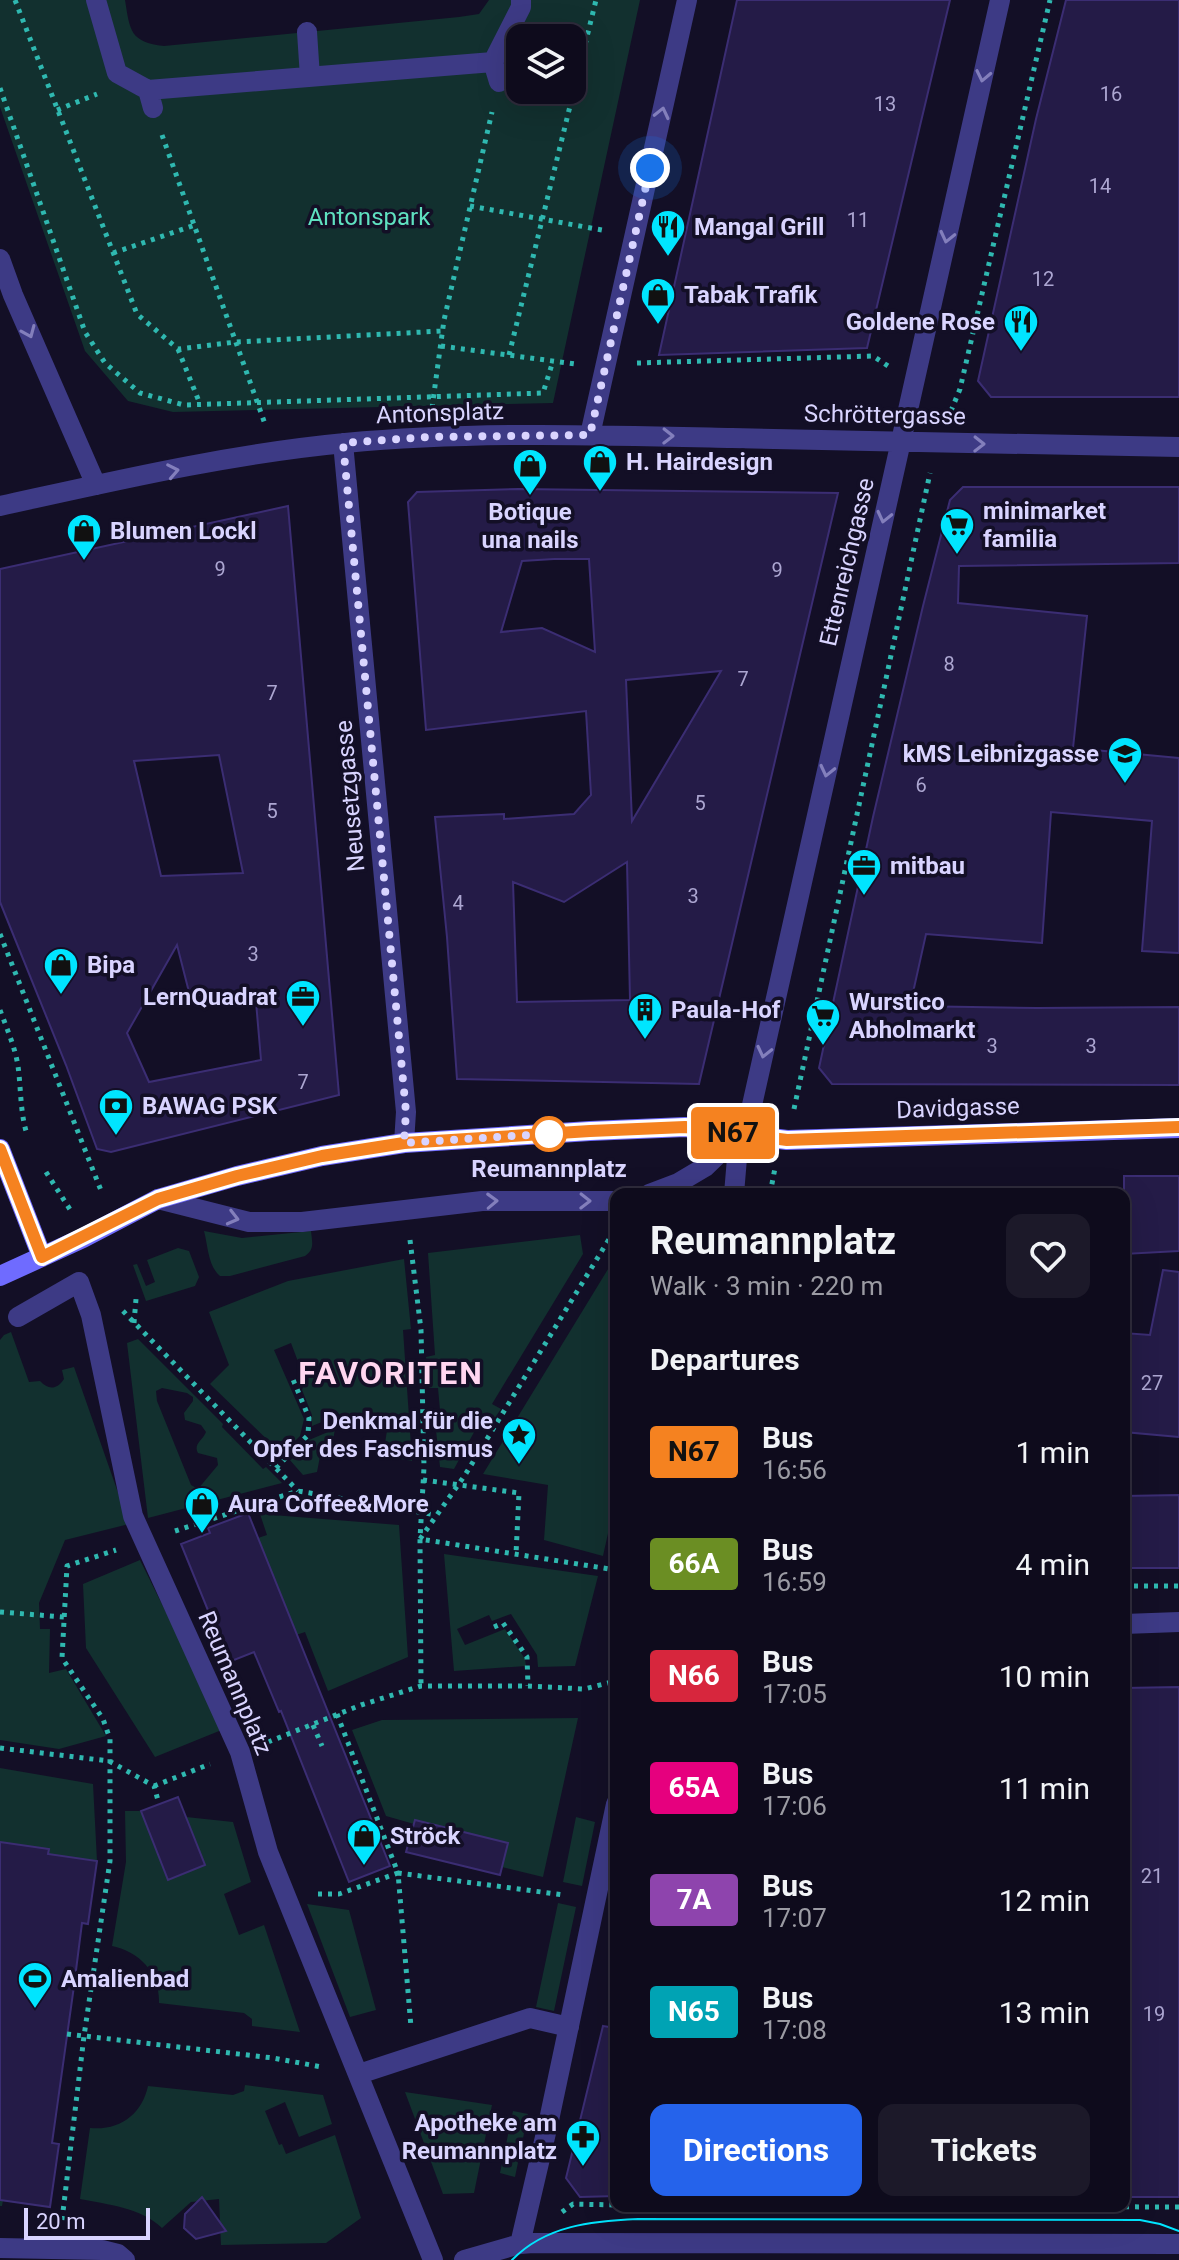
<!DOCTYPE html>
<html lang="en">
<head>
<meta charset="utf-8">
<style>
  :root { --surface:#0e0b1c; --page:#1c1929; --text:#f1f3f6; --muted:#9b9ba3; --line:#2e2b3b; --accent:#2563eb }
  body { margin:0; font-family:Roboto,sans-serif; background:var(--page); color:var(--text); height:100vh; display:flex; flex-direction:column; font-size:30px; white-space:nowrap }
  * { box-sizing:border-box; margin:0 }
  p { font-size:26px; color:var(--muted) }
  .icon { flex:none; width:44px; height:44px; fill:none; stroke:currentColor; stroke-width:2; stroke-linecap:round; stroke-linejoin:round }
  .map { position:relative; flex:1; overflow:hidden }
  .panel { position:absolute; left:610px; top:1188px; width:520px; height:1024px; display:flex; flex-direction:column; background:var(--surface); border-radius:16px; box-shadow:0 8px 32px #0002,0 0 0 2px var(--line) }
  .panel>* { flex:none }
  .badge { padding:0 16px; border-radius:6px; font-size:28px; line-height:52px }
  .tools { position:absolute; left:506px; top:24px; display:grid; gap:16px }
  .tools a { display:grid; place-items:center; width:80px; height:80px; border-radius:16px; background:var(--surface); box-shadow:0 8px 32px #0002,0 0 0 2px var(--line); font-size:40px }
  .scale { position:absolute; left:24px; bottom:20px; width:126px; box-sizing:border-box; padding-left:8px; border:4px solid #d9d4ff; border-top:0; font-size:22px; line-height:28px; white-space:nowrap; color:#d9d4ff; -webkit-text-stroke:6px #130f26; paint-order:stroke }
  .you { position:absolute; width:40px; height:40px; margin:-20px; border:6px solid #fff; border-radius:50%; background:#1a73e8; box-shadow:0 0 0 12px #1a73e833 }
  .map>.badge { position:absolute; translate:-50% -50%; box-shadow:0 0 0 4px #fff }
  h2 { padding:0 40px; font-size:30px; line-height:72px }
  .round { display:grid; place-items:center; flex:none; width:84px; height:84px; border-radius:16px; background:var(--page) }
  .overview { display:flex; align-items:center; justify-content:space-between; height:136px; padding:0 40px }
  h1 { font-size:38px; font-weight:700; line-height:60px }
  .button { display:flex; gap:16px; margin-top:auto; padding:16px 40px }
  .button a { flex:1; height:92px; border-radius:16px; background:var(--accent); color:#fff; font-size:32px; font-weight:700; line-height:92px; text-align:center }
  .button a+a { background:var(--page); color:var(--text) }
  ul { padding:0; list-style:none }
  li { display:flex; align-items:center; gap:24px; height:112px; padding:0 40px }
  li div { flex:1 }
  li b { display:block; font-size:30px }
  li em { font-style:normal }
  li .badge { min-width:88px; font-weight:700; text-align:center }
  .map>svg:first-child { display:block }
  .green { fill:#12302f; fill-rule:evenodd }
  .building { fill:#241b47; stroke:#3b2d73; stroke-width:2; fill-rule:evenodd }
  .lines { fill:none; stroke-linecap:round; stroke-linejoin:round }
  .path { stroke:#2fb8b0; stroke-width:5; stroke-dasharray:4 6; stroke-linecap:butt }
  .lane { stroke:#3d3a85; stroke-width:20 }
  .street { stroke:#3d3a85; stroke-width:20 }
  .secondary { stroke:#6f6bff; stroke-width:20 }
  .tram { stroke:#00e5ff; stroke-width:2 }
  .oneway { stroke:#837fbc }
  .line-casing { stroke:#fff; stroke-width:18 }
  .line { stroke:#f58220; stroke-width:12 }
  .walk { stroke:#d9d4ff; stroke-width:8; stroke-dasharray:0 14.4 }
  .stop-dot { fill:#fff; stroke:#f58220; stroke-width:4 }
  .labels { text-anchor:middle; stroke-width:7; stroke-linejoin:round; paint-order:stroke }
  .number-label { font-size:20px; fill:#aca6d1 }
  .park-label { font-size:24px; fill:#5fe0c0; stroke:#130f26 }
  .poi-label { font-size:24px; font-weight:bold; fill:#d9d4ff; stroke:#130f26; text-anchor:start }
  .street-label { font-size:24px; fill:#d9d4ff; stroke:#130f26 }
  .stop-label { font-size:24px; font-weight:bold; fill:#d9d4ff; stroke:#130f26 }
  .district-label { font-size:32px; font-weight:bold; letter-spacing:2px; fill:#ffd6f0; stroke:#130f26 }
</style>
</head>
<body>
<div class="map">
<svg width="1179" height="2260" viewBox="0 0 1179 2260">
  <rect width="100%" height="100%" fill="#130f26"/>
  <path class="green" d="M0,0H125C130,31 130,42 164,46L459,17L479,14L489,0H640L553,403L173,412L128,401L85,351L0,107ZM520,38H572V90H520Z
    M204,1231L242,1238L311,1231C312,1242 315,1249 305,1256L230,1276H220C208,1266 208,1246 204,1231Z
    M580,1235L583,1254L492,1404L501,1409L489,1426L479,1423L454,1469L440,1467L435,1421H441L438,1388H429L426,1357L435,1355L428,1253Z
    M178,1248L189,1251L199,1277L195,1286L146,1301L133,1265L137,1264L146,1286L155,1282L147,1260Z
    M616,1256V1497L603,1556L544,1540L548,1485L483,1474Z
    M404,1259L411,1329L403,1330L412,1461L383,1456L388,1424L339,1415L312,1426V1415L302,1390L303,1387L299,1375L302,1372L291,1343L274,1350L304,1419L300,1436L282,1454L210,1384L229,1365L209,1312L288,1281Z
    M11,1332L29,1382L40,1381C48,1390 57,1390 64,1379L62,1370L74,1367L129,1524L65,1540L39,1603L40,1629H50L49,1673L66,1669L106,1736L59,1749L0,1740V1340L4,1335Z
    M138,1339L223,1424L222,1427L263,1469L266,1467L282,1483L148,1518L127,1343ZM162,1388L187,1393L193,1397V1401L184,1413L185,1420L201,1425L206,1432C203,1440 193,1444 198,1453L217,1458L218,1465L198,1489L191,1485L157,1401L156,1391Z
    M335,1429L332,1446H322L317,1472L303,1475L289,1459L309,1440Z
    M260,1514L399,1525L408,1657L328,1691L305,1632L296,1635L258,1538L267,1535Z
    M444,1554L598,1576L575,1666L538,1667L537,1655L511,1614L492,1621L489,1615L457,1629L465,1645L505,1629L525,1659L526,1666L454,1671Z
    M140,1560L224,1729L155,1757L86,1648L83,1584Z
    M578,1718L543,1877L502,1867L507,1843L416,1820L414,1824L386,1816L352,1730L382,1720Z
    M0,1768L93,1784L97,1861L88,1924H82L81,1929L52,2142L59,2144L50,2207L3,2200L2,2206H0Z
    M125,1811H141L168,1880L205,1865L186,1817L233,1822L251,1882L224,1894L239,1935L264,1925L300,2032L252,2026V2019L244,2013L159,2003C160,1973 140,1952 112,1946L126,1862Z
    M576,1817L595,1822L582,1886L563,1882Z
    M558,1903L576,1907L554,2011L536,2007Z
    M307,1904L349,1910L376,2010L350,2017Z
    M245,2085L323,2095L332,2124L299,2137L285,2102L265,2111L279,2145L282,2144L286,2154L335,2135L361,2218L326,2243L221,2245L219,2199L191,2202L162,2228C140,2207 109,2205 80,2199L90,2128C120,2131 142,2114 148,2086L233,2095L244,2091Z
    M405,2092L492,2105L474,2193L443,2194Z
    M513,2111L528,2114L515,2177L500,2173Z"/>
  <path class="building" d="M737,0H950L867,348L659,355Z
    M1066,0H1179V397H991L978,381L1036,119Z
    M963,487H1179V563L959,566L958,603L1087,616L1073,748L1179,758V953L1142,951L1152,821L1051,812L1042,943L926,934L910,1006L1037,1008L1179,1007V1085L832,1084L819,1068L873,817L923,606L950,500Z
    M518,489L838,493L699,1084L457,1079L447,937L435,817L504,814V819L574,814L591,795L586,711L426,730L408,502L417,492ZM554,559H589L595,652L542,628L501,632L522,561ZM721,671L632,821L626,680ZM627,862L630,1000L517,1002L513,882L564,902Z
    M288,506L339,1095L111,1152L97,1149L66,1065L0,902V569ZM219,755L243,873L161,876L134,761ZM177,945L190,996L255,990L261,1060L149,1082L127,1033Z
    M1124,1176H1179V1251L1124,1254Z
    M1163,1270L1179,1272V1437L1124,1432V1333L1150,1335Z
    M1179,1495V1568H1124V1496Z
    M248,1513L390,1866L349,1882L281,1711L279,1712L254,1652L229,1662L181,1544L210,1533L208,1528Z
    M1179,1687V2197H1124V1851L1131,1850L1129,1765H1124V1688Z
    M178,1797L205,1865L168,1880L141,1811Z
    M415,1820L508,1843L500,1875L406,1852Z
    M0,1842L49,1849L48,1854L97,1861L88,1924L82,1923L74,1986L52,2143L59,2144L50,2207L0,2200Z
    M603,2026L616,2028V2196L580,2197L566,2178Z
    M202,2197L226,2231L196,2239L184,2228L185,2214Z"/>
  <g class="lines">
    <path class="path" d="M15,0L137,314L178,349L236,342L442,331
      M0,88L85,332L105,363L140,393L184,405L543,393L553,361
      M57,110L97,94
      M162,135L265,424
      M470,206L602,230
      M113,253L195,225
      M441,346L575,364
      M178,349L200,404
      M509,355L596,0
      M637,363L873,356L888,366
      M432,408L444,320L492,112
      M951,411L960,389L1050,0
      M0,934L102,1193
      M0,1010C7,1029 15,1047 18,1066C21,1088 20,1109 26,1131
      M794,1109L930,473
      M46,1172L71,1211
      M770,1194L775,1168
      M614,1231L465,1475L420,1539L616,1570
      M410,1240L421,1330L424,1467L420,1539L421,1686
      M123,1311L298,1491
      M134,1323L136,1299
      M276,1468L308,1435L309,1418L292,1377
      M423,1480L519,1493L516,1554
      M175,1531L298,1491L436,1515
      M1124,1586H1179
      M0,1612L64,1617
      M494,1627L503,1623L527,1657L528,1686
      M337,1714L398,1873L564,1895
      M313,1725L322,1746
      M268,1742L361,1705L421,1686H528L584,1689L616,1681
      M0,1748L109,1761L154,1786L159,1804
      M154,1786L210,1764
      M318,1894H339L398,1873L411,2027
      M67,2034L273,2058L322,2067
      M855,2206L1179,2207
      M562,2212L573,2204L616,2205
      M62,2220L84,2036L110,1861V1739L103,1719L62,1658L67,1566L116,1550"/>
    <path class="lane" d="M649,1194L678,1183L705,1167L739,1134
      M158,1199L249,1222H302L482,1201H616"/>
    <path class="street" d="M96,0L117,73L148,90
      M307,32L310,77
      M493,62L521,7V0
      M153,108L148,90L493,62L499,82
      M0,259L13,295L96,485
      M590,435L687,0
      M343,443L406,1112L404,1143
      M0,506C114,481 229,454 345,443C473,431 603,435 732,438C881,441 1030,445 1179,447
      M734,1194L739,1134L750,1114L1000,0
      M18,1317L79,1282L91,1315L133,1516L240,1752L268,1852L433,2260
      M1124,1624L1179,1622
      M359,2074L530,2018L569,2027
      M520,2244L549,2120L616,1804
      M0,2248L102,2250L118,2254L125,2260
      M464,2260L520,2244L533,2243L1179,2244"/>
    <path class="secondary" d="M0,1149L42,1257
      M0,1276L83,1238L158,1199L237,1176L322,1156L404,1143L590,1131L685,1127L787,1140L1179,1128"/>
    <path class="tram" d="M512,2260C546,2225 593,2221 638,2219L1140,2220L1160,2224L1179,2231"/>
  </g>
  <defs><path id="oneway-chevron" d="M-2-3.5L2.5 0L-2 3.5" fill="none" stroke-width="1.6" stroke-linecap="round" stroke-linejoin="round" transform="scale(2)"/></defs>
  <g class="oneway">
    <use href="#oneway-chevron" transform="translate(983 76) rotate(102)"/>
    <use href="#oneway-chevron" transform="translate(662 113) rotate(-77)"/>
    <use href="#oneway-chevron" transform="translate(947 237) rotate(103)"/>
    <use href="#oneway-chevron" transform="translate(29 332) rotate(67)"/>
    <use href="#oneway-chevron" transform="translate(668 436) rotate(1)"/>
    <use href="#oneway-chevron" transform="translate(979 444) rotate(1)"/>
    <use href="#oneway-chevron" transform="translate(173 471) rotate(-11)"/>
    <use href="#oneway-chevron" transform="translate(884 517) rotate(103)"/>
    <use href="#oneway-chevron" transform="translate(827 771) rotate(103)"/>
    <use href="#oneway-chevron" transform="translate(764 1052) rotate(103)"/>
    <use href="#oneway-chevron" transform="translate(492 1201) rotate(-2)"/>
    <use href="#oneway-chevron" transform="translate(585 1201) rotate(1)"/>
    <use href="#oneway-chevron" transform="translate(233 1218) rotate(14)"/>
  </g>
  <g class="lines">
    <defs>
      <path id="line" d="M0,1149L42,1257L158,1199L237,1176L322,1156L404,1143L590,1131L685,1127L787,1140L1179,1127"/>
    </defs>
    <use href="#line" class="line-casing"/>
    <use href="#line" class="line"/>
    <path class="walk" d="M549,1134L559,1133L404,1143L406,1112L343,443L428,437L590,435L650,168"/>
  </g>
  <defs>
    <symbol id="restaurant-pin" viewBox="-11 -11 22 30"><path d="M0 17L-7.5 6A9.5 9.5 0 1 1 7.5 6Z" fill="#00e5ff" stroke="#130f26"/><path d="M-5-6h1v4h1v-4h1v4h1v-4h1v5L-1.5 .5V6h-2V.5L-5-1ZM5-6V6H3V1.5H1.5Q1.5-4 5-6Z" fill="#111"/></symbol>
    <symbol id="shop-pin" viewBox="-11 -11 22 30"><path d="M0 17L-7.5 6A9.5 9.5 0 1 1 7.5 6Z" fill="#00e5ff" stroke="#130f26"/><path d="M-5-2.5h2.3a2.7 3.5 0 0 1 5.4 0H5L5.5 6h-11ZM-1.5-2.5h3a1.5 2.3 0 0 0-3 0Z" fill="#111"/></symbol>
    <symbol id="supermarket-pin" viewBox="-11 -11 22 30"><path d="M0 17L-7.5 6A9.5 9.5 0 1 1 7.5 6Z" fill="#00e5ff" stroke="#130f26"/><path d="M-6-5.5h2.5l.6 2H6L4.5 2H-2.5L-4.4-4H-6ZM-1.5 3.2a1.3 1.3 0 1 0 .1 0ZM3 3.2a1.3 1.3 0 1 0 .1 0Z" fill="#111"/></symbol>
    <symbol id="school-pin" viewBox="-11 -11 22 30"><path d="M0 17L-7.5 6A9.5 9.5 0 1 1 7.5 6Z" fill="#00e5ff" stroke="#130f26"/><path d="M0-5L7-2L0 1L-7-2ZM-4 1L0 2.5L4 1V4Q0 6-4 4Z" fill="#111"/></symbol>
    <symbol id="office-pin" viewBox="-11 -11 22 30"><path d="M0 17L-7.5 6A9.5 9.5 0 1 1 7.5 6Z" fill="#00e5ff" stroke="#130f26"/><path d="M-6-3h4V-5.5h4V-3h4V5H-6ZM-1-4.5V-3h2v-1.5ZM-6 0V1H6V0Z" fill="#111"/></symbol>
    <symbol id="building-pin" viewBox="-11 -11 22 30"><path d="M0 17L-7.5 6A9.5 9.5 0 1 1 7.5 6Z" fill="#00e5ff" stroke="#130f26"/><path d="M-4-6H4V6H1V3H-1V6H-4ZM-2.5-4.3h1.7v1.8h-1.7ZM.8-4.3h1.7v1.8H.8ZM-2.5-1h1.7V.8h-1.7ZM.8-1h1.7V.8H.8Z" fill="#111"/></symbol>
    <symbol id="bank-pin" viewBox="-11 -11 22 30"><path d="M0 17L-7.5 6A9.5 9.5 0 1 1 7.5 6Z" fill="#00e5ff" stroke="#130f26"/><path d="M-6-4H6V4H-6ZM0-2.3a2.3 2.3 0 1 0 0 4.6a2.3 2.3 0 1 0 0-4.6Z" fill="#111"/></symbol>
    <symbol id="sight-pin" viewBox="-11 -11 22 30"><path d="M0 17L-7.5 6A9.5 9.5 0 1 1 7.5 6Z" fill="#00e5ff" stroke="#130f26"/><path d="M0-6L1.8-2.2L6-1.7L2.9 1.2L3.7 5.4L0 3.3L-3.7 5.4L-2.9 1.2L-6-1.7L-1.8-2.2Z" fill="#111"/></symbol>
    <symbol id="stadium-pin" viewBox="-11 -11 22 30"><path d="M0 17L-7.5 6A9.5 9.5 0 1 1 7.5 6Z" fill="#00e5ff" stroke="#130f26"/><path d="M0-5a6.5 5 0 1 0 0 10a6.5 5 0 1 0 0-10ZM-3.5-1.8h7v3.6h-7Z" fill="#111"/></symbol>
    <symbol id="pharmacy-pin" viewBox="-11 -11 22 30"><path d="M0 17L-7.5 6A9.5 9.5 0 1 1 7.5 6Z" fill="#00e5ff" stroke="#130f26"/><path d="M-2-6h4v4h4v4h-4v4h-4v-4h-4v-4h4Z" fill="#111"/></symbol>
  </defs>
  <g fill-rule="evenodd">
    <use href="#restaurant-pin" x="648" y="207" width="40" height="54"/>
    <use href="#shop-pin" x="638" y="275" width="40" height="54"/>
    <use href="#restaurant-pin" x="1001" y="302" width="40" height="54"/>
    <use href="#shop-pin" x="580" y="442" width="40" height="54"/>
    <use href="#shop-pin" x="510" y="446" width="40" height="54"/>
    <use href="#supermarket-pin" x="937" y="505" width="40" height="54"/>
    <use href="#shop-pin" x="64" y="511" width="40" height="54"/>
    <use href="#school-pin" x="1105" y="734" width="40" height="54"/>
    <use href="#office-pin" x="844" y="846" width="40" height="54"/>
    <use href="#shop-pin" x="41" y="945" width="40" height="54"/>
    <use href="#office-pin" x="283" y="977" width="40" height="54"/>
    <use href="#building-pin" x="625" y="990" width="40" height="54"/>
    <use href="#supermarket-pin" x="803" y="996" width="40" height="54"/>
    <use href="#bank-pin" x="96" y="1086" width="40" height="54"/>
    <use href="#sight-pin" x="499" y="1415" width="40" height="54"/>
    <use href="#shop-pin" x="182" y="1484" width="40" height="54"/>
    <use href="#shop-pin" x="344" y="1816" width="40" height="54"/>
    <use href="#stadium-pin" x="15" y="1959" width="40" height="54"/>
    <use href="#pharmacy-pin" x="563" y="2117" width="40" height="54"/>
  </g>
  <circle class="stop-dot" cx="549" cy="1134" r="16"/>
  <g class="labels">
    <g class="number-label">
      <text x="1111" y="101">16</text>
      <text x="885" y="111">13</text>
      <text x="1100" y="193">14</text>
      <text x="858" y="227">11</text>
      <text x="1043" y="286">12</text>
      <text x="220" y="576">9</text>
      <text x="777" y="577">9</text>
      <text x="949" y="671">8</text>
      <text x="743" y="686">7</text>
      <text x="272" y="700">7</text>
      <text x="921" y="792">6</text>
      <text x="700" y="810">5</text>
      <text x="272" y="818">5</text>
      <text x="693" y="903">3</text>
      <text x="458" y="910">4</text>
      <text x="253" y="961">3</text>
      <text x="992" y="1053">3</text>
      <text x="1091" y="1053">3</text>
      <text x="303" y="1089">7</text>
      <text x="1152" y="1390">27</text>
      <text x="1152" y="1883">21</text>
      <text x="1154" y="2021">19</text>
    </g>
    <g class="park-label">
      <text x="369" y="225">Antonspark</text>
    </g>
    <g class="poi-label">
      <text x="694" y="235">Mangal Grill</text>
      <text x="684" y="303">Tabak Trafik</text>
      <text x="995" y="330" text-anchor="end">Goldene Rose</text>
      <text x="626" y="470">H. Hairdesign</text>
      <text x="983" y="519">minimarket<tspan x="983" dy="28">familia</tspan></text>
      <text x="530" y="520" text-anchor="middle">Botique<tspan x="530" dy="28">una nails</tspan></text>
      <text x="110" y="539">Blumen Lockl</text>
      <text x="1099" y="762" text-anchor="end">kMS Leibnizgasse</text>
      <text x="890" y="874">mitbau</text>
      <text x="87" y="973">Bipa</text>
      <text x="277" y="1005" text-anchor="end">LernQuadrat</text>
      <text x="849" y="1010">Wurstico<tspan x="849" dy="28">Abholmarkt</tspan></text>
      <text x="671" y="1018">Paula-Hof</text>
      <text x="142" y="1114">BAWAG PSK</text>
      <text x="493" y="1429" text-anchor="end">Denkmal für die<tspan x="493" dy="28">Opfer des Faschismus</tspan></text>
      <text x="228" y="1512">Aura Coffee&amp;More</text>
      <text x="390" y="1844">Ströck</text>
      <text x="61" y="1987">Amalienbad</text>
      <text x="557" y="2131" text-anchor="end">Apotheke am<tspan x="557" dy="28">Reumannplatz</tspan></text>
    </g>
    <g class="street-label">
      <text transform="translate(440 413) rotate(-2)" y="8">Antonsplatz</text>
      <text transform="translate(885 415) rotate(1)" y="8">Schröttergasse</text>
      <text transform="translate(847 562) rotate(-77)" y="8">Ettenreichgasse</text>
      <text transform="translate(350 796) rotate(-95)" y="8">Neusetzgasse</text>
      <text transform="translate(958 1108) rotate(-2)" y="8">Davidgasse</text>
      <text transform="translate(235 1683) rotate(67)" y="8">Reumannplatz</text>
    </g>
    <g class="stop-label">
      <text x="549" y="1177">Reumannplatz</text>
    </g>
    <g class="district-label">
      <text x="391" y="1384">FAVORITEN</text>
    </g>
  </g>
</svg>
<div class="tools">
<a><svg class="icon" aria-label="layers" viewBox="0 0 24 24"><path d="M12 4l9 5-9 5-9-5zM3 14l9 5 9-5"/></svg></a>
</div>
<div class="scale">20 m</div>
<div class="you" style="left:650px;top:168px"></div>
<b class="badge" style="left:733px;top:1133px;background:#f58220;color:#111">N67</b>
<section class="panel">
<div class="overview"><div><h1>Reumannplatz</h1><p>Walk · 3 min · 220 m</p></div><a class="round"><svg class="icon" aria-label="heart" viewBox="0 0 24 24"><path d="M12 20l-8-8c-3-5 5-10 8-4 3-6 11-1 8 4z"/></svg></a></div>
<h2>Departures</h2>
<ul>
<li><span class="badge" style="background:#f58220;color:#111">N67</span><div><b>Bus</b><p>16:56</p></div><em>1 min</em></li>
<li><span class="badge" style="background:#6b8e23;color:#fff">66A</span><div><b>Bus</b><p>16:59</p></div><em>4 min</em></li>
<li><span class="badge" style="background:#d7263d;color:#fff">N66</span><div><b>Bus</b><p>17:05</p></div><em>10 min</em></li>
<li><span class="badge" style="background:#e6007e;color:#fff">65A</span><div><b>Bus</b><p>17:06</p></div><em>11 min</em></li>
<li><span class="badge" style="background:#8e44ad;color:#fff">7A</span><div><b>Bus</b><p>17:07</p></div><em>12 min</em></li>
<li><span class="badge" style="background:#00a3b4;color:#fff">N65</span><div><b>Bus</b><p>17:08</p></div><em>13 min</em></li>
</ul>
<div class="button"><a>Directions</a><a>Tickets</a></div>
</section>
</div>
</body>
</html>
